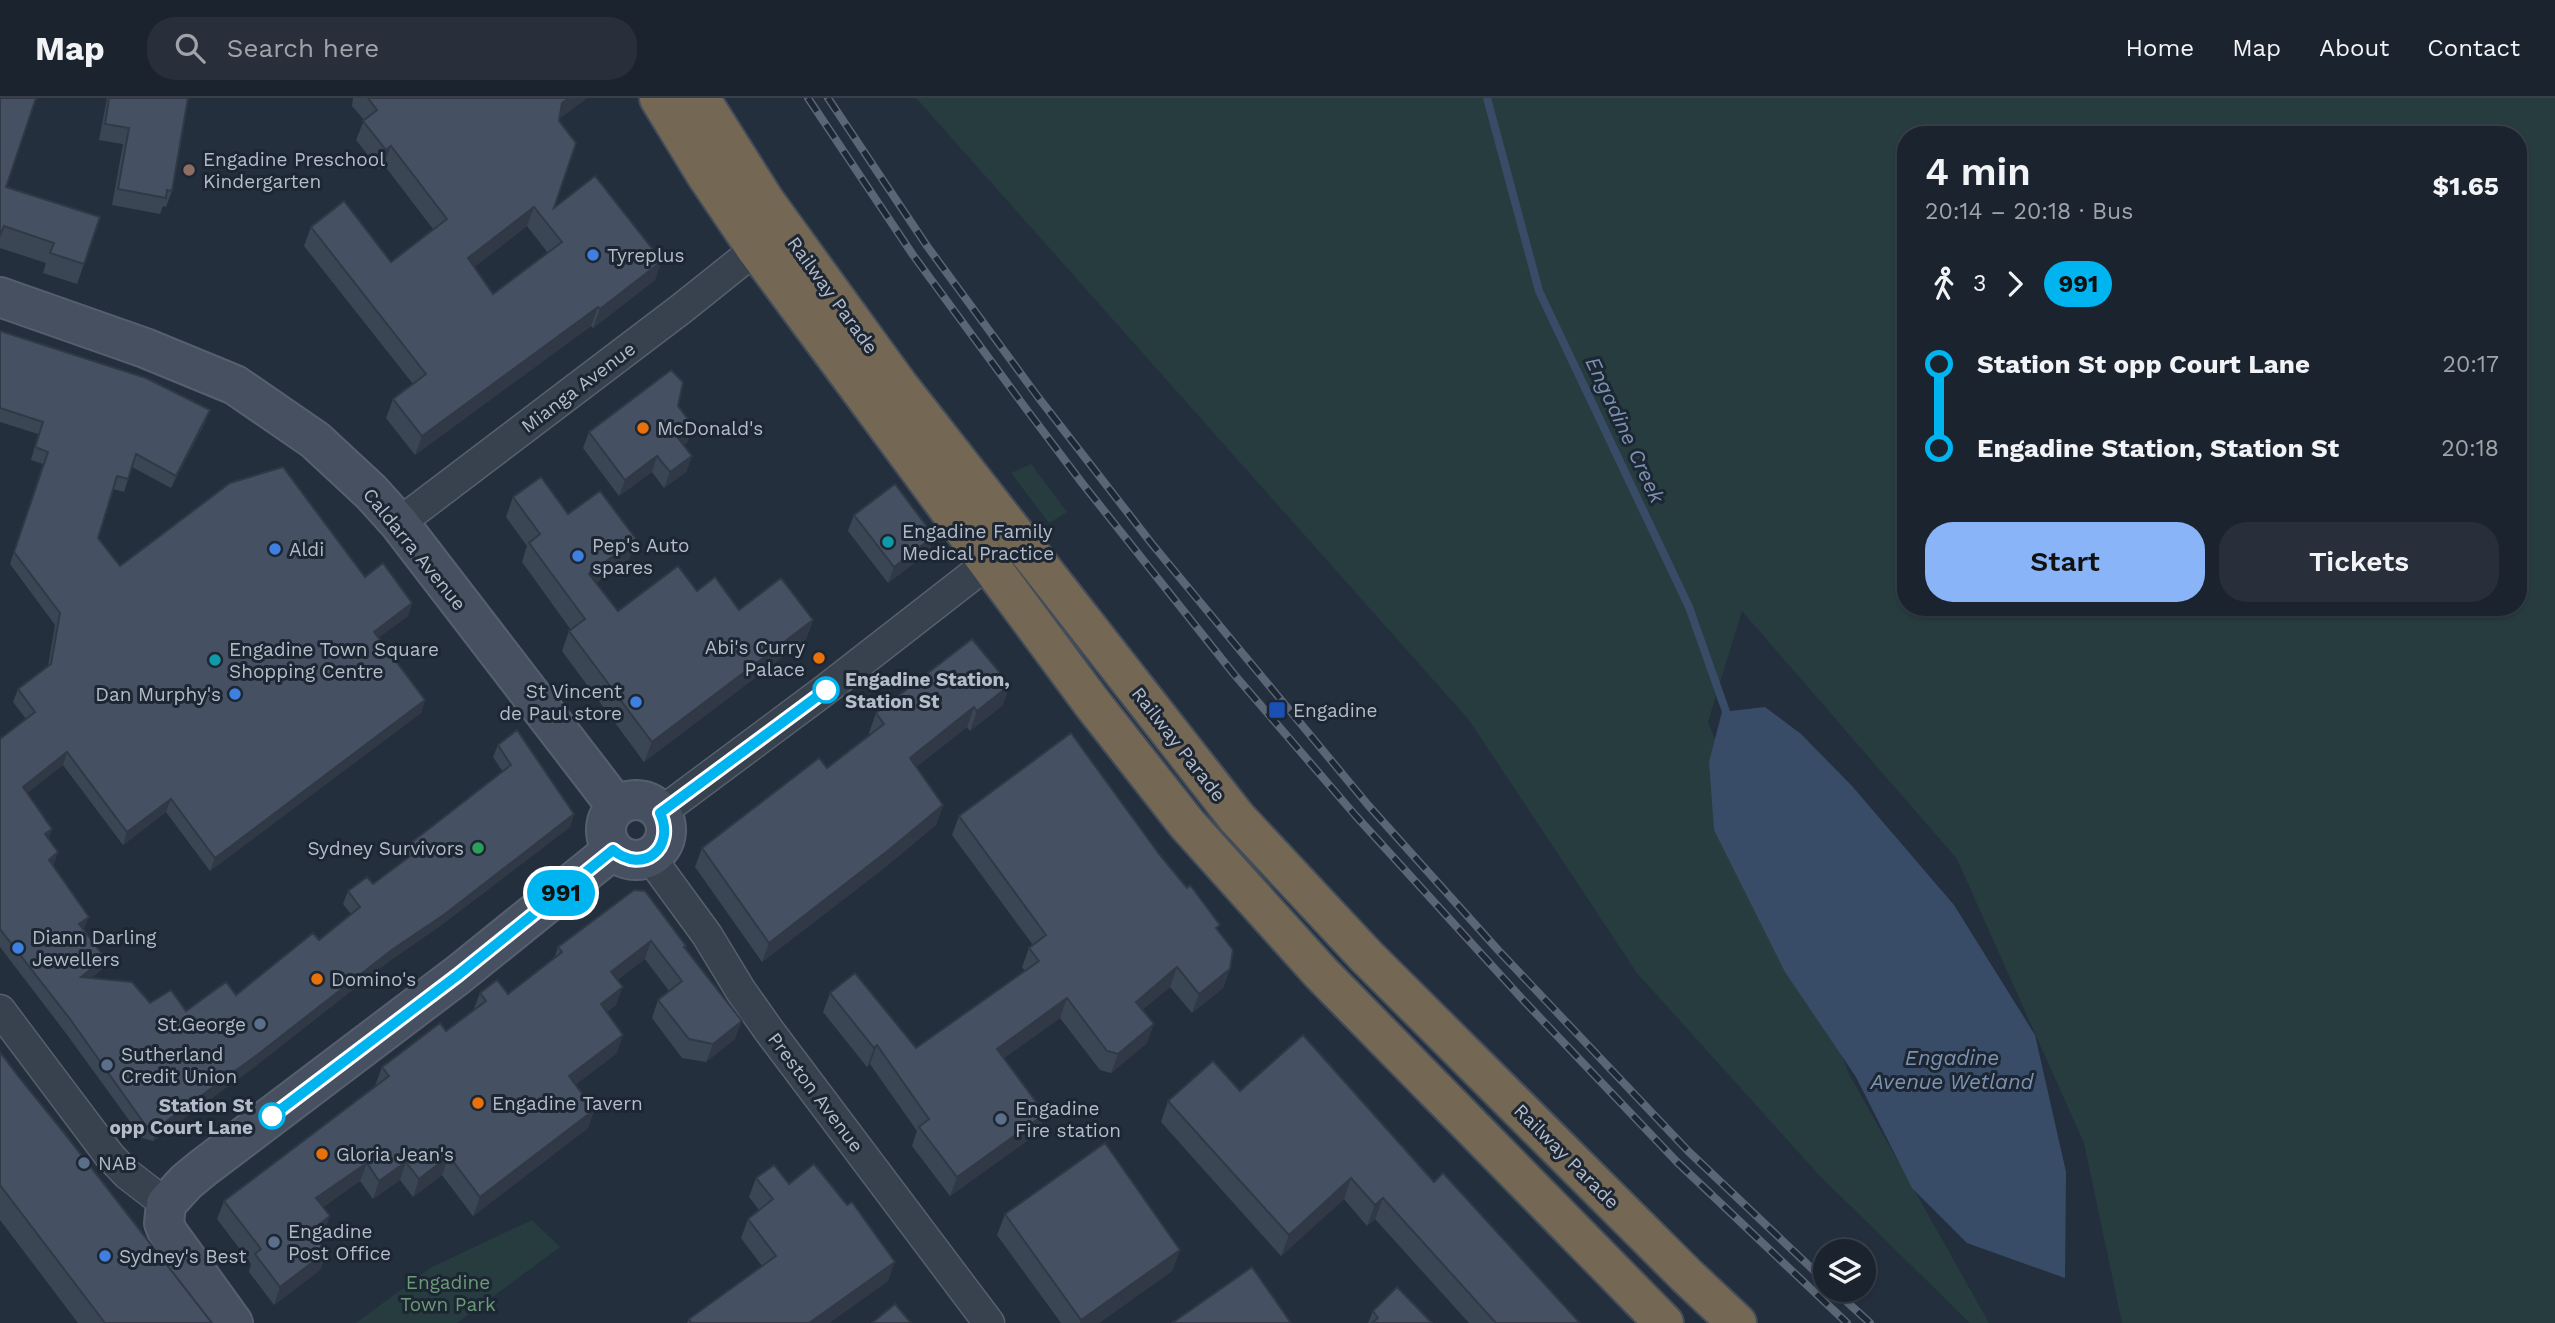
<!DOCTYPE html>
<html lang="en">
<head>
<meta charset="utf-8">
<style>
  :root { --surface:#1b232e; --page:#282f3a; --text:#f1f3f6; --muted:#a0a4aa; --line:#39404a; --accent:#8ab4f8 }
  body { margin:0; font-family:"Work Sans",sans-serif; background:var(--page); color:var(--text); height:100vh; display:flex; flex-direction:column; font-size:26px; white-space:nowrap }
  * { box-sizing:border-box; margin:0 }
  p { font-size:23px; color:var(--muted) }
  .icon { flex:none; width:38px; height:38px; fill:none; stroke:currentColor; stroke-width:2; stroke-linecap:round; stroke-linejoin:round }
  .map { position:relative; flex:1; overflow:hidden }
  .drawer { position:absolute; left:1897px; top:28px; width:630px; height:490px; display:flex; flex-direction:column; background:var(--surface); border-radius:28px; box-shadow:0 2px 5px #0004,0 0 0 2px var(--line) }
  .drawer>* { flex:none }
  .badge { padding:0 14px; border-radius:23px; font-size:24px; line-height:46px }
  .buttons { position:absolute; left:1813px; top:1141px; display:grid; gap:14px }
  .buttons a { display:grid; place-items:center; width:63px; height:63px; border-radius:50%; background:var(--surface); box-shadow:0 2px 5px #0004,0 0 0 2px var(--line); font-size:35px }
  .map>.badge { position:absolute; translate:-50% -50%; box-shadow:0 0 0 4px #fff }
  .legs { display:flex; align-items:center; gap:10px; height:77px; padding:0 28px; font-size:23px }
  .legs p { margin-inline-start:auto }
  .head { display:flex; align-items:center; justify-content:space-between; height:119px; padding:0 28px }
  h1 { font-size:38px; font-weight:600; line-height:52px }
  .button { display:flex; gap:14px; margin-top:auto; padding:14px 28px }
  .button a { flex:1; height:80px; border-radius:28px; background:var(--accent); color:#111; font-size:28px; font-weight:600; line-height:80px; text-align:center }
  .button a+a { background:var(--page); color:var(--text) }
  ul { padding:0 28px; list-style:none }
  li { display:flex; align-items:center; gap:24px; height:84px; font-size:26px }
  li i { display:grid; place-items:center; width:10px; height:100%; margin:0 9px; background:currentColor }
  li i::after { content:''; width:18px; height:18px; margin:-9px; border:5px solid; border-radius:50%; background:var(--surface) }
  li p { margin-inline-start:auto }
  li:first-child i { background:linear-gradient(#0000 50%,currentColor 0) }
  li:last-child i { background:linear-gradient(currentColor 50%,#0000 0) }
  header { display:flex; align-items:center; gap:42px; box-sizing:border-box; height:98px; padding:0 35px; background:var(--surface); border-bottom:2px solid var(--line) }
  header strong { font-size:33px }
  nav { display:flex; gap:38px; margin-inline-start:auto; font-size:24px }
  .search { width:490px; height:63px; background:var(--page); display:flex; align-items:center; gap:18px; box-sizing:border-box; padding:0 24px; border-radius:28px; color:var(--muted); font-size:26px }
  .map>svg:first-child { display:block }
  .green { fill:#263c3f; fill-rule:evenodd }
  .water { fill:#394c67 }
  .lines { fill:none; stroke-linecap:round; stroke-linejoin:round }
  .stream { stroke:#394c67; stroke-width:8 }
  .street-casing { stroke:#565f6c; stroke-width:33 }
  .secondary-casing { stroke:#565f6c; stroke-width:42 }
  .highway-casing { stroke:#434c59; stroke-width:42 }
  .street { stroke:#38414e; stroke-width:30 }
  .secondary { stroke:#465061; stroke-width:38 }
  .highway { stroke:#746855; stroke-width:38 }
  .rail-casing { stroke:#5a6575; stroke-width:8 }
  .rail { stroke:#1d2633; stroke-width:5; stroke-dasharray:16; stroke-linecap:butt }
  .wall { fill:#3b4654; fill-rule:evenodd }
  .shaded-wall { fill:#303945 }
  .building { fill:#455162; stroke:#303945; stroke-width:2; fill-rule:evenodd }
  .line-1-casing { stroke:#fff; stroke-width:16 }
  .line-1 { stroke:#00b5ef; stroke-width:10 }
  .education-dot { fill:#8d6e63; stroke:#1d2633; stroke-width:2.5 }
  .shop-dot { fill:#3f7fe0; stroke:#1d2633; stroke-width:2.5 }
  .food-dot { fill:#e8710a; stroke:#1d2633; stroke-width:2.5 }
  .culture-dot { fill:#0f9aa8; stroke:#1d2633; stroke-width:2.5 }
  .stop-1-dot { fill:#fff; stroke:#00b5ef; stroke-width:3.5 }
  .transit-dot { fill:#1a4fb4; stroke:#1d2633; stroke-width:2.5 }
  .leisure-dot { fill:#2e9e5b; stroke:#1d2633; stroke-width:2.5 }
  .service-dot { fill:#5c6f8a; stroke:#1d2633; stroke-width:2.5 }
  .labels { text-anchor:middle; stroke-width:6; stroke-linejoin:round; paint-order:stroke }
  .poi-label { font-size:19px; fill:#b4bcc9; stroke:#1d2633; text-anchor:start }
  .street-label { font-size:19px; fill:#b4bcc9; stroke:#1d2633 }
  .stop-label { font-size:19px; font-weight:bold; fill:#b4bcc9; stroke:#1d2633; text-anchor:start }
  .park-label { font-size:19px; fill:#6b9a76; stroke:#1d2633 }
  .water-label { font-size:21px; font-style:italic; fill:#7c92b1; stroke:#1d2633 }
</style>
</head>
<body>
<header>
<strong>Map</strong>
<div class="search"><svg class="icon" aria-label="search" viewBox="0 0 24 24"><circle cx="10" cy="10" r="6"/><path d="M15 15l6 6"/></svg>Search here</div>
<nav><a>Home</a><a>Map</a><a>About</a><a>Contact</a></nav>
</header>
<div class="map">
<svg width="2555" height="1225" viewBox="0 0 2555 1225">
  <rect width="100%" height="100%" fill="#242f3e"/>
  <path class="green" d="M916,0H2555V1225H2122L2084,1045L1957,761L1742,513L1708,624L1850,978L1989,1225H1970L1819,1077L1637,875L1469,622ZM1906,37H2518V509H1906Z
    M1031,366L1067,414L1049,425L1011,375Z
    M532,1122L560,1149L457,1225H356L432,1169Z"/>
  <path class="water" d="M1765,609L1801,636L1852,688L1954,807L2035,937L2066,1074L2065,1180L1967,1145L1912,1090L1856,979L1785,874L1714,732L1709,664L1722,614Z"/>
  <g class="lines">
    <path class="stream" d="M1487,0L1539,193L1689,509L1729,622"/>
    <defs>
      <path id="street" d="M399,425L681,211L756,151
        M660,715L825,592L988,465
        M650,759L707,837L741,893L770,934L989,1225
        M0,912L109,1057L127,1076L166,1106"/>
      <path id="secondary" d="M0,199L145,250L235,287L315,342L371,394L399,425L617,709
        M606 732a30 30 0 1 1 60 0a30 30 0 1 1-60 0Z
        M233,1225L168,1135L164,1125L166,1106L186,1084L203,1070L458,877L613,752"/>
      <path id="highway" d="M659,0L706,77L756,151L1092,605L1187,726L1321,875L1664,1225
        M700,0L765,103L899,288L1237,720L1366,858L1687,1178L1737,1225"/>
    </defs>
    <use href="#street" class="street-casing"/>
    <use href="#secondary" class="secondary-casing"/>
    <use href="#highway" class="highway-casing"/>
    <use href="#street" class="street"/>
    <use href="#secondary" class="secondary"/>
    <use href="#highway" class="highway"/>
    <defs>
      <path id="rail" d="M808,0L913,157L1024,308L1082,385L1233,575L1355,717L1525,904L1677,1064L1847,1225
        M828,0L927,148L1038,299L1152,446L1368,707L1498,852L1688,1053L1825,1183
        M1834,1192L1870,1225"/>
    </defs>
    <use href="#rail" class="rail-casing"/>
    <use href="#rail" class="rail"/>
  </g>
  <path class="wall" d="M0,0L6,89L84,166L77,186L43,175L46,165L0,150Z
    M107,0H188L172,93L166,109L163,108L160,116L112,107L123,46L99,42Z
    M353,0H587L560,20L554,110L655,182L593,230L591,228L415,357L386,320L393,301L413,286L304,148L311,129L391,164L433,131L384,67L379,71L356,42L364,22L352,8ZM527,128L548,155L493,196L474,169Z
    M0,233L205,325L171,390L132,369L124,394L113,391L98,440L120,468L365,479L412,505L408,518L379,539L425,602L421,615L210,773L166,714L123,747L63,667L27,695L52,731L48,741L54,767L53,768L84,831L105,860L101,872L91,880L150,905L186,913L236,897L319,842L351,816L343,806L348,793L373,786L409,759L407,756L412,744L503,674L493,659L498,647L574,716L570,729L440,828L388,864L253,970L153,1043L142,1040L65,934L0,849V641L26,621L13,604L18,591L48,568L55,527L10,466L43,366L31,362L38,336L0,324Z
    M678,308L693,328L687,344L684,347L692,358L686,374L664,390L652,374L619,398L583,350L589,334Z
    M513,399L568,416L636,441L629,461L596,485L618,513L697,493L739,512L813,522L806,541L644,664L562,553L569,533L571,532L522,464L527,448L506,419Z
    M854,417L934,438L929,454L888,485L848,433Z
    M1003,607L970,633L967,629L916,669L943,707L936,727L883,771L762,864L695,769L702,750L827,670L870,637L869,635L876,615Z
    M959,718L1159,756L1218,832L1230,871L1223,890L1192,915L1170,889L1142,912L1147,945L1111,975L1100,972L1060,920L1004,960L1045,1016L1038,1035L950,1098L912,1048L917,1033L870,966L867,969L823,914L830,895L916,950L1025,873L1022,869L1029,850L1033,847L952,737Z
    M634,792L686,848L685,850L735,941L706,964L682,960L652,920L658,902L669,893L645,861L617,882L616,907L607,914L617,955L575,987L594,1012L588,1030L473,1118L442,1077L413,1099L400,1082L373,1101L360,1083L323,1109V1137L317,1141L326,1154L320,1172L274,1207L249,1174L251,1166L217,1121L224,1103L375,988L382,969L446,933L473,913L480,895L508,896L554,861L558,849Z
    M0,954L18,978L212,1225H78L0,1122Z
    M1240,993L1434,1084L1580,1225H1469L1375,1121L1367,1128L1344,1101L1281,1158L1161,1024L1168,1003Z
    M756,1080L789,1086L888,1183L829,1225H687L689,1221L762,1168L741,1140L748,1121L759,1112L749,1099Z
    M1005,1116L1180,1152L1172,1173L1099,1225H1061L997,1137Z
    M1373,1213L1432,1225H1368Z"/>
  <path class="shaded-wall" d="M569,0H587L555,24L562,5Z
    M391,48L384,67L379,71L386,52Z
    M534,109L527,128L461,179L468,160Z
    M662,163L655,182L593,230L600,211Z
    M598,209L591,228L415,357L422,338Z
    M210,312L205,325L171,390L176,378Z
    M693,328L687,344L673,356L678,340Z
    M657,358L652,374L619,398L625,382Z
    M692,358L686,374L664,390L670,374Z
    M934,438L929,454L888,485L894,469Z
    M636,441L629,461L582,496L589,476Z
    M412,505L408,518L370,546L374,534Z
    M813,522L806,541L644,664L652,644Z
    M1010,587L1003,607L970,633L977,613Z
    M425,602L421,615L210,773L215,760Z
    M974,609L967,629L902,680L910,660Z
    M67,654L63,667L18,702L23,689Z
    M171,701L166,714L123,747L127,734Z
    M943,707L936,727L883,771L762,864L769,845Z
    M574,716L570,729L440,828L388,864L253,970L153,1043L157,1030L393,851Z
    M52,731L48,743L45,736Z
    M58,754L54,767L44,775L49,762Z
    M89,819L84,831L79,826Z
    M651,843L645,861L604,892L611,874Z
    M105,860L101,872L77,892L81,879Z
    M1177,869L1170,889L1129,923L1136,904Z
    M1230,871L1223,890L1192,915L1199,896Z
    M623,889L616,907L594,924L601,906Z
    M1067,900L1060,920L990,970L997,951Z
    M742,923L735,941L706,964L713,946Z
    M1154,926L1147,945L1111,975L1118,956Z
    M623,937L617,955L562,997L569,978Z
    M877,947L870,966L867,969L874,950Z
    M594,1012L588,1030L473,1118L480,1099Z
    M1045,1016L1038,1035L950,1098L957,1079Z
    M449,1058L442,1077L413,1099L419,1081Z
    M406,1064L400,1082L373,1101L379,1083Z
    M367,1065L360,1083L309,1118L316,1100Z
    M1351,1080L1344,1101L1281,1158L1289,1137Z
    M1383,1100L1375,1121L1367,1128L1375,1107Z
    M330,1118L323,1137L304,1151L311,1133Z
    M1180,1152L1172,1173L1099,1225H1080L1081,1222Z
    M326,1154L320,1172L274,1207L280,1189Z
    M895,1164L888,1183L829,1225H809Z"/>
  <path class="building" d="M0,0H36L6,89L100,119L84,166L50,155L54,145L4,128L0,138Z
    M109,0H188L172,93L167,92L166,100L118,91L129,30L105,26Z
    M368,0H569L562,5L559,23L576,45L554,110L595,78L662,163L600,211L598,209L422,338L393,301L426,276L311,129L344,103L391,164L447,121L391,48L386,52L363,23L377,12ZM534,109L562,144L493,196L468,160Z
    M0,233L146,280L210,312L176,378L136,356L128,381L117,378L98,440L120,468L230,385L283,369L365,479L383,465L412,505L374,534L425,602L215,760L171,701L127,734L67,654L23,689L52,731L45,736L58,754L49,762L89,819L79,826L105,860L81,879L132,884L150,905L171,892L186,913L226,884L236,897L313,835L319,842L360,809L348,793L367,779L373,786L417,753L412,744L511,667L498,647L517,632L574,716L445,816L393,851L257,957L157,1030L146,1028L70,921L0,831V641L35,614L18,591L51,566L60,515L14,454L48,354L35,349L43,324L0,310Z
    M671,272L683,284L678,308L693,328L678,340L692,358L670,374L657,358L625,382L589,334Z
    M541,379L568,416L600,393L636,441L589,476L618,513L678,468L697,493L715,479L739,512L781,480L813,522L652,644L569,533L585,521L529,445L540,436L513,399Z
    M895,386L934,438L894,469L854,417Z
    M972,541L1010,587L977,613L974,609L910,660L943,707L890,751L769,845L702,750L819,660L827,670L884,626L876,615Z
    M1071,635L1159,756L1187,790L1190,787L1220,827L1216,830L1233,852L1230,871L1199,896L1177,869L1136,904L1154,926L1118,956L1107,953L1067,900L997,951L1045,1016L957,1079L919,1029L929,1021L877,947L874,950L830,895L855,875L916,950L1039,863L1029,850L1046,837L959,718Z
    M634,792L645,793L686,848L684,849L742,923L713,946L689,941L658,902L682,883L651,843L611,874L623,889L601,906L623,937L569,978L594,1012L480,1099L449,1058L419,1081L406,1064L379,1083L367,1065L316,1100L330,1118L311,1133L326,1154L280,1189L255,1156L261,1151L224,1103L389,978L382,969L398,957L440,925L446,933L486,903L480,895L497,882L508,896L562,854L558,849Z
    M1303,937L1434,1084L1443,1075L1580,1225H1496L1383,1100L1375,1107L1351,1080L1289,1137L1168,1003L1213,963L1240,993Z
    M0,954L18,978L65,1036L212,1225H105L0,1087Z
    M1105,1045L1180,1152L1081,1222L1005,1116Z
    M814,1066L847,1107L852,1104L895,1164L809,1225H691L689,1221L776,1158L748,1121L773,1101L756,1080L774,1067L789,1086Z
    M1252,1169L1291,1225H1172Z
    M1397,1189L1432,1225H1372L1378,1220L1373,1213Z
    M895,1206L911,1225H872Z"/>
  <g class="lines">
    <defs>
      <path id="line-1" d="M272,1018L458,877L613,752C643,777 676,750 660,715L826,592"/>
    </defs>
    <use href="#line-1" class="line-1-casing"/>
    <use href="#line-1" class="line-1"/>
  </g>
  <circle class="education-dot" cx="189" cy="72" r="7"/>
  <g class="shop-dot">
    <circle cx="593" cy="157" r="7"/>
    <circle cx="275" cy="451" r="7"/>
    <circle cx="578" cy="458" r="7"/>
    <circle cx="235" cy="596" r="7"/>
    <circle cx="636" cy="604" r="7"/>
    <circle cx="18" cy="850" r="7"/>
    <circle cx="105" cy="1158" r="7"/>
  </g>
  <g class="food-dot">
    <circle cx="643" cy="330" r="7"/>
    <circle cx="819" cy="560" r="7"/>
    <circle cx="317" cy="881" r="7"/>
    <circle cx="478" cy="1005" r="7"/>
    <circle cx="322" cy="1056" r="7"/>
  </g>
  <g class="culture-dot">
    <circle cx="888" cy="444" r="7"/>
    <circle cx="215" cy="562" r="7"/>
  </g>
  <g class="stop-1-dot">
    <circle cx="826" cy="592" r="12"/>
    <circle cx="272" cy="1018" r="12"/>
  </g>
  <rect class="transit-dot" x="1268" y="603" width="18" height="18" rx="3.5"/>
  <circle class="leisure-dot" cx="478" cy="750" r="7"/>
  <g class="service-dot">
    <circle cx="260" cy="926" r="7"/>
    <circle cx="107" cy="967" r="7"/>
    <circle cx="1001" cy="1021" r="7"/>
    <circle cx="84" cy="1065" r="7"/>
    <circle cx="274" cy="1144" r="7"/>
  </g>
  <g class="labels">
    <g class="poi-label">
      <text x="203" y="68">Engadine Preschool<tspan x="203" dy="22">Kindergarten</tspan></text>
      <text x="607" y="164">Tyreplus</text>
      <text x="657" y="337">McDonald's</text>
      <text x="902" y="440">Engadine Family<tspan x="902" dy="22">Medical Practice</tspan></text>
      <text x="592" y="454">Pep's Auto<tspan x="592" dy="22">spares</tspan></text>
      <text x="289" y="458">Aldi</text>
      <text x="805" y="556" text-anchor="end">Abi's Curry<tspan x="805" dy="22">Palace</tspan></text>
      <text x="229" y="558">Engadine Town Square<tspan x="229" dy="22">Shopping Centre</tspan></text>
      <text x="622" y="600" text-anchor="end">St Vincent<tspan x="622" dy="22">de Paul store</tspan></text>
      <text x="221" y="603" text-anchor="end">Dan Murphy's</text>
      <text x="1293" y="619">Engadine</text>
      <text x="464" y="757" text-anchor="end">Sydney Survivors</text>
      <text x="32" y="846">Diann Darling<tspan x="32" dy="22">Jewellers</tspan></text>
      <text x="331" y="888">Domino's</text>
      <text x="246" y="933" text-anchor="end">St.George</text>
      <text x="121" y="963">Sutherland<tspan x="121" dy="22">Credit Union</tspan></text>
      <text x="492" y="1012">Engadine Tavern</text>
      <text x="1015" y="1017">Engadine<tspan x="1015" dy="22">Fire station</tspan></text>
      <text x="336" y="1063">Gloria Jean's</text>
      <text x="98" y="1072">NAB</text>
      <text x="288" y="1140">Engadine<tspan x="288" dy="22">Post Office</tspan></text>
      <text x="119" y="1165">Sydney's Best</text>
    </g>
    <g class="street-label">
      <text transform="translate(833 197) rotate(54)" y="7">Railway Parade</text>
      <text transform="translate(578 289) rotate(-37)" y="7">Mianga Avenue</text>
      <text transform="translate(415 451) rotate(51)" y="7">Caldarra Avenue</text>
      <text transform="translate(1179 646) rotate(52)" y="7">Railway Parade</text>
      <text transform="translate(816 994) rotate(53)" y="7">Preston Avenue</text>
      <text transform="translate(1567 1058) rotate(45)" y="7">Railway Parade</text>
    </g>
    <g class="stop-label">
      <text x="845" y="588">Engadine Station,<tspan x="845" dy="22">Station St</tspan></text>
      <text x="253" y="1014" text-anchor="end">Station St<tspan x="253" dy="22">opp Court Lane</tspan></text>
    </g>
    <g class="park-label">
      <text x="448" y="1191">Engadine<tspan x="448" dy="22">Town Park</tspan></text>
    </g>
    <g class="water-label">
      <text transform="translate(1625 332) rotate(65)" y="7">Engadine Creek</text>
      <text x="1952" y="967">Engadine<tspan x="1952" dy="24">Avenue Wetland</tspan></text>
    </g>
  </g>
</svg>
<div class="buttons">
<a><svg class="icon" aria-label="layers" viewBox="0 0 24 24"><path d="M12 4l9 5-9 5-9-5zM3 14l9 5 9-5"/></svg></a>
</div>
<b class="badge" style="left:561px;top:795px;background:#00b5ef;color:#111">991</b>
<section class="drawer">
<div class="head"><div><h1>4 min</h1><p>20:14 – 20:18 · Bus</p></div><b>$1.65</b></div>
<div class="legs"><svg class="icon" aria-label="walk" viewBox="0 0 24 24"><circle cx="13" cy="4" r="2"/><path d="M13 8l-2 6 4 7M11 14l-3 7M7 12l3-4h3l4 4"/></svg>3<svg class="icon" aria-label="forward" viewBox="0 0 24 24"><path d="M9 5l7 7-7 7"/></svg><b class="badge" style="background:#00b5ef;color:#111">991</b></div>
<ul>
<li><i style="color:#00b5ef"></i><b>Station St opp Court Lane</b><p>20:17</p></li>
<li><i style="color:#00b5ef"></i><b>Engadine Station, Station St</b><p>20:18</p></li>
</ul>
<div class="button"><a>Start</a><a>Tickets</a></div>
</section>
</div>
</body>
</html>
